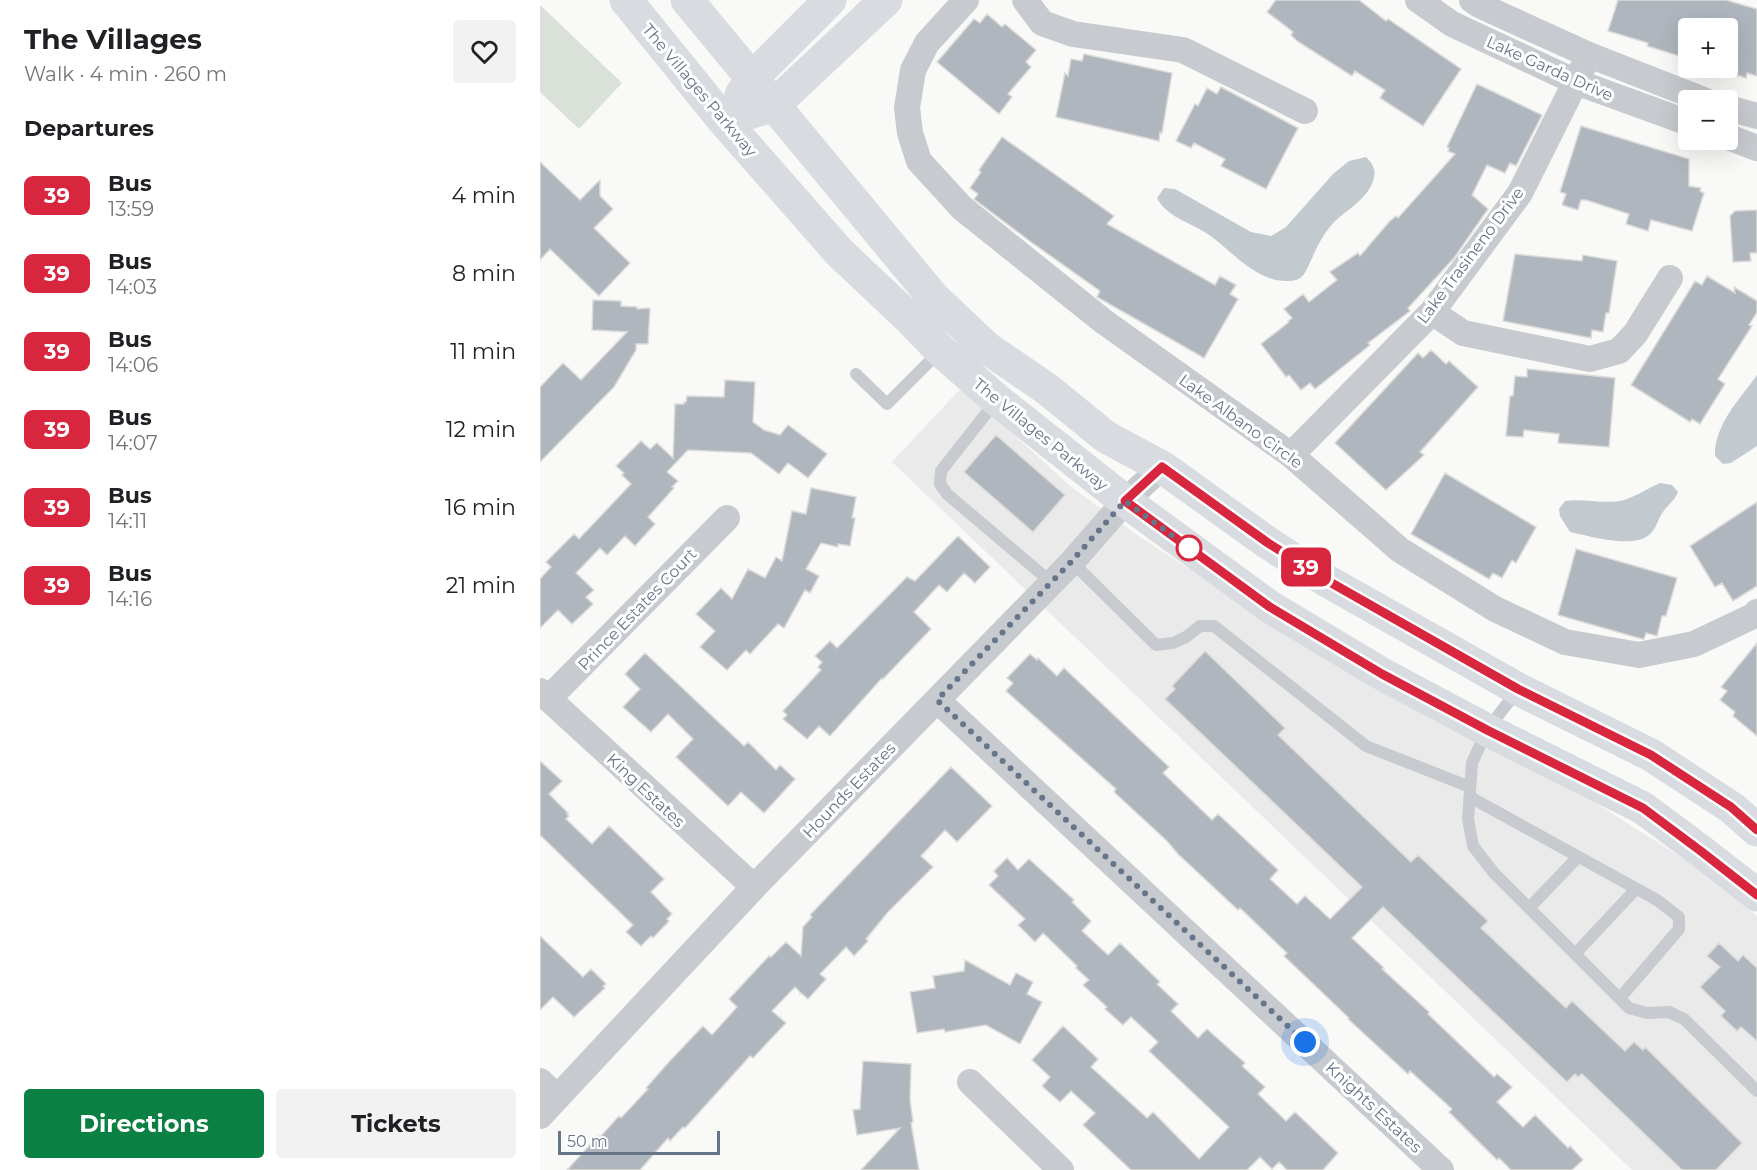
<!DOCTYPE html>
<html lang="en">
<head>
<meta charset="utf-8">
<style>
  :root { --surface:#fff; --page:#f2f2f2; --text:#202124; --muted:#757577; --accent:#0b8043 }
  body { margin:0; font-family:Montserrat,sans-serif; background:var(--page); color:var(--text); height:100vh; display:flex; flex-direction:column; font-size:22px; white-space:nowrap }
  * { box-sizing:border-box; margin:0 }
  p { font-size:20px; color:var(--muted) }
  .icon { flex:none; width:33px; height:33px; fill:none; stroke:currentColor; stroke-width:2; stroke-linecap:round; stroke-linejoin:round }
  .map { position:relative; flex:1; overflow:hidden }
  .sheet { display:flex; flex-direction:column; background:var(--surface); width:540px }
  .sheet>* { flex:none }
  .badge { padding:0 12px; border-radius:9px; font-size:21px; line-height:39px }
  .controls { position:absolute; left:1138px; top:18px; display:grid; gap:12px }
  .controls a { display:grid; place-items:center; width:60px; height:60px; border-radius:6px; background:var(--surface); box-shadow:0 6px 24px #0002; font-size:30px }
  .scale { position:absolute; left:18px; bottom:15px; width:162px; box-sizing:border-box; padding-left:6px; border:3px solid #677589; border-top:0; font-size:16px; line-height:21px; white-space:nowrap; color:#677589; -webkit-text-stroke:4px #fff; paint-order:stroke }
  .you { position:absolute; width:30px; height:30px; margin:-15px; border:4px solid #fff; border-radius:50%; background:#1a73e8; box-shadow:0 0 0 9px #1a73e833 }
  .map>.badge { position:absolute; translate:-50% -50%; box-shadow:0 0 0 3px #fff }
  h2 { padding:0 24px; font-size:22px; line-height:54px }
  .round { display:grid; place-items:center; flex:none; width:63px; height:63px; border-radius:6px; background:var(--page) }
  .summary { display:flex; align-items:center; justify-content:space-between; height:102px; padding:0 24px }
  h1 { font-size:28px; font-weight:700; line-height:45px }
  .cta { display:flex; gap:12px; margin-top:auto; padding:12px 24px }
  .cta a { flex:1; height:69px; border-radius:6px; background:var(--accent); color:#fff; font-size:24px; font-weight:700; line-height:69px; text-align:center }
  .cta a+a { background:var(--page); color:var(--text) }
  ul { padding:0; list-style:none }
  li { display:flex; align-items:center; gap:18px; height:78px; padding:0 24px }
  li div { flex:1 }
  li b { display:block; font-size:22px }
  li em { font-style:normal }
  li .badge { min-width:66px; font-weight:700; text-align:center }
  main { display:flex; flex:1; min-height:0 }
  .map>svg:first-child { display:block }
  .built { fill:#eaeaea }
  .green { fill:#dae1d8 }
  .water { fill:#c2cad0 }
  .building { fill:#b0b6be; stroke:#dbdbd9; stroke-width:1.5 }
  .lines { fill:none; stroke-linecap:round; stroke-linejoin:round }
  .lane { stroke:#c7cace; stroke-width:12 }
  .street { stroke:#c7cace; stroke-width:26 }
  .secondary { stroke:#d8dbe0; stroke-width:33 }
  .line-casing { stroke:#fff; stroke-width:14 }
  .line { stroke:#d7263d; stroke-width:9 }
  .walk { stroke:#677589; stroke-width:6; stroke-dasharray:0 10.8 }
  .stop-dot { fill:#fff; stroke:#d7263d; stroke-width:3 }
  .labels { text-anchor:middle; stroke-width:6; stroke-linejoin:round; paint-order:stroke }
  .street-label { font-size:16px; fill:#677589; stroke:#fff }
</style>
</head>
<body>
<main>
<section class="sheet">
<div class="summary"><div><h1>The Villages</h1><p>Walk · 4 min · 260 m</p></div><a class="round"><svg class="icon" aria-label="heart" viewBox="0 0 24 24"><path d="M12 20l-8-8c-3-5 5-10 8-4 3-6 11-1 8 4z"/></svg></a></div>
<h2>Departures</h2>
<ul>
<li><span class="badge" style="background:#d7263d;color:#fff">39</span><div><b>Bus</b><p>13:59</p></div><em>4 min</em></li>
<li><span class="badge" style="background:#d7263d;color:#fff">39</span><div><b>Bus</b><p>14:03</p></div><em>8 min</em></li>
<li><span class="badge" style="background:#d7263d;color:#fff">39</span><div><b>Bus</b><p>14:06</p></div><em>11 min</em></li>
<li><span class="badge" style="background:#d7263d;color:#fff">39</span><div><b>Bus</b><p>14:07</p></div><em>12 min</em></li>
<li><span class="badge" style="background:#d7263d;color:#fff">39</span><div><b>Bus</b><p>14:11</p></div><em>16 min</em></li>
<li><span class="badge" style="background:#d7263d;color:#fff">39</span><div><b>Bus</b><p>14:16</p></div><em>21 min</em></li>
</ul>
<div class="cta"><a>Directions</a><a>Tickets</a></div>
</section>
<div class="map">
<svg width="1217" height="1170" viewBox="0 0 1217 1170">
  <rect width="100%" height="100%" fill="#f9f9f7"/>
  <path class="built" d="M422,387L530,486L600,537L834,688L1054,802L1152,864L1217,916V1170H1092L352,462Z"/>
  <path class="green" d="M0,5L82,83L39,129L0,92Z"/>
  <path class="water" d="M826,157C832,163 836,169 834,177C830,200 802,211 789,228C783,236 777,246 773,256C766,270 765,282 746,281C717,281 693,253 672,237C654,223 628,219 617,198L624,188L635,189L711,232L731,236L746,227L793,174L809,161Z
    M1217,375V446L1191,463L1183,464L1175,456C1174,425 1200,399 1217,375Z
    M1120,483L1132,485L1138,492C1134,502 1126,506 1121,515C1117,522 1116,529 1109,535C1093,549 1049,536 1030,532L1020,516L1019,509L1025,501C1045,498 1064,505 1084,500C1097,496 1108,488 1120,483Z"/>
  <path class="building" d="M736,0H819L846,21L848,19L921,69L883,126L840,98L845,90L815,71L812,76L757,41L751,35L753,32L727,12Z
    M1078,0H1186L1217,9V76L1207,73L1206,78L1184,71L1185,68H1188V57L1197,28H1149V59L1107,46L1108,43L1068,31Z
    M447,14L462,27L465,24L496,50L486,62L491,67L468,94L472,97L459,114L397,62L434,19L440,23Z
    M544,54L632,73L622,133L620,132L619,141L516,117L525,73L528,76L531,59L542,61Z
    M937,84L1002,115L976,166L970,163L965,173L947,165L932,195L948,209L914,258L868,308L870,311L828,343L830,345L775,389L770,383L761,390L749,375L746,377L721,344L749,322L748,321L752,318L744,309L763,294L769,302L797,280L790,272L818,253L820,256L849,222L856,216L858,218L915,154L908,151L909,148L907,147Z
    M681,87L758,128L726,189L681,166L685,159L654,143L651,148L636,141L655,104L658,106L667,88L677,94Z
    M1041,126L1149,159V186L1161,188L1160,191L1164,193L1152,231L1111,220L1108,231L1086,224L1089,214L1046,200H1041L1038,210L1022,205L1026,194L1020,192Z
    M462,137L574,216L567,224L675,285L680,276L696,285L690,294L698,299L664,358L557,297L560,291L491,242L434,199L438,194L430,188L441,172L439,170Z
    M0,162L40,200L60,180V196L73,209L54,228L90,263L59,296L10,249L0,260Z
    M1217,210V253H1210L1211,261L1193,262L1190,216L1195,211Z
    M975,254L1042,261L1043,255L1077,261L1069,313H1066L1063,332L1052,330L1051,338L963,321Z
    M1167,276L1195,293L1194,287L1217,301V312L1209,325L1212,326L1178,379L1185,384L1160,424L1152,419L1150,422L1091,385L1155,281L1162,285Z
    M53,300L81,301V306L97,307V309L110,308L108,344H96V350L74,387L0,462V387L23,363L41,380L87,332L52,330Z
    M891,350L906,364L909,361L938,387L880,452L884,455L846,490L795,443L878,353L883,358Z
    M987,369L1075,378L1069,447L1018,443L1019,434L984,430L983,437L966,436L970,396H973L975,376L987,377Z
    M185,380L215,382L213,422L224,430L240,435L248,425L287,454L268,478L248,463L239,474L211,453L148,450L127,472L138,481L132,487L134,488L108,517L115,524L95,546L85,536L67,555L60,548L36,573L54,590L46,597L53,604L50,607L32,624L18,610L0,628V579L11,567L6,562L34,534L39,539L91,484L82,475L84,473L76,466L101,441L110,449L117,443L133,458L135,404H144V402H146L147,396L184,397Z
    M456,435L525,495L493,532L424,472Z
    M905,473L996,527L976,563L972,560L962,578L953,573L949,579L871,534Z
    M271,488L316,497L312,518H315L310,546L298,544V547L281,543L266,569L279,576L270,593L265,590L244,628L238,624L210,654L206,650L187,670L160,647L175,631L156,614L181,588L192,599L208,569L225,578L236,557L242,561L252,511L266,514Z
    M1217,502V586L1193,601L1182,583L1175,587L1150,546Z
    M418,536L450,567L435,583L424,573L407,592L399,585L374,612L391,629L343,679L342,678L290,736L279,726L267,739L243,719L247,715L243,711L281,670L278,667L282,662L275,656L290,641L297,648L367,577L375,581Z
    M1036,549L1137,578L1126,616H1122L1117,636L1106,633L1104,639H1102L1018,615Z
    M1217,643V736L1193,716L1195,712L1180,700L1187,691L1181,687Z
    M665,651L745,728L738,735L871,862L878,855L948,921L941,928L1026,1008L1032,1001L1085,1051L1094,1042L1103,1050L1105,1047L1202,1143L1176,1170H1142L1042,1074L1038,1077L1035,1074L1027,1082L843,907L812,938L844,968L842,969L889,1012L888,1014L954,1077L957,1074L972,1087L957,1102L983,1127L995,1115L1028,1148L1030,1146L1043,1160L1032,1170H971L959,1158L957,1160L909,1112L912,1109L870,1071L868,1074L808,1019L809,1018L744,956L747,953L700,908L698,910L638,854L627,841L574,792L576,789L466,691L473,683L467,678L490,654L497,660L498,658L517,676L524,668L629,767L623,773L672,820L678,814L738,870L730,879L757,904L765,896L790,919L822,887L625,699L635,689L632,686Z
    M105,653L204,746L208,742L236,770L240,765L255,779L224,813L201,792L188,806L136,757L153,739L128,714L111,732L83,707L100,689L85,674Z
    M0,761L22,781L9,794L28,813L27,814L29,816L26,819L52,844L69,826L124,879L111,892L132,914L127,919L129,921L113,938L111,936L101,946L86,932L93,925L0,835Z
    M411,767L452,806L417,842L405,830L381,856L393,867L348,912L326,939L328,941L314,956L306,947L280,974L286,979L268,999L261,993L260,994V992L255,987L232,1011L246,1023L213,1058L210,1056L145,1128L143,1127L130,1141L128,1138L100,1170H27L58,1136L60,1137L79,1116L81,1118L108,1089L106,1088L128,1063L163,1026L172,1035L197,1007L189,999L229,956L231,957L246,942L261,956L263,927L272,917L270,915Z
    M467,858L478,870L489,859L534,900L532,902L551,921L542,931L568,955L580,943L620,982L617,984L638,1004L631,1011L658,1038L667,1029L705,1063L702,1066L725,1087L718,1094L746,1121L755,1112L798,1153L783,1170H747L739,1162L732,1169L720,1157L707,1170H591L543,1125L555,1113L531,1091L520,1102L502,1086L510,1077L492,1060L523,1026L558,1059L551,1067L607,1118L613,1112L659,1159L689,1127L609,1051L618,1042L591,1017L583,1025L565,1009L567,1007L543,985L549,980L536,968L537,966L503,933L495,942L478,925L485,919L449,885L458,876L454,871Z
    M0,936L43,977L51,969L66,984L63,986L65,988L34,1017L13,997L0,1010Z
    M1179,943L1198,961L1203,955L1217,968V1041L1201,1027L1197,1031L1181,1016L1185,1011L1160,987L1180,967L1167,956Z
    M425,960L470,985L476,973L493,982L487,994L502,1002L480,1044L446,1025L405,1032L404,1029L377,1033L370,992L395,988L393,976L424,971Z
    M323,1061L371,1064L370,1099L373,1122L371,1123L379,1170H321L360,1128L317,1135L313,1110L320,1109Z"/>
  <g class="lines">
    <path class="lane" d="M316,374L347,404L400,351
      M456,401L401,471L400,484L407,494L512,583
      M532,562L616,645L633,643L646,637L660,626H674L826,746L930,787
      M977,691L947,730L932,763L928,819L933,846L954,873L1089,1008L1107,1013L1129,1012L1144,1019L1217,1091
      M930,797L1117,900L1139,917V929L1080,998
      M989,908L1038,857
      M1035,954L1096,889"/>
    <path class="street" d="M426,0L387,43L373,70L367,108L370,133L379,161L422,208L563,321L751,455L860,550L955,609L1025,642L1099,655L1154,644L1213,616L1217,612
      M485,0L502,23L533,34L643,50L765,111
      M878,0L912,24L1036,82L1149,123
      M932,0L939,5L1049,55L1164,100
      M1188,108L1217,116
      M1188,137L1217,148
      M892,312L923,333L1050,359L1079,351L1095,334L1130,278
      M751,455L892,312L980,193L1049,55
      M0,691L214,887
      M8,699L187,518
      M397,700L901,1170
      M0,1081L17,1097
      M430,1082L521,1170
      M0,1116L214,887L532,562L585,501L622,467"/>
    <path class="secondary" d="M86,0L184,121L299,252L369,318L400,350L457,400L585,501L730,607L842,674L947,730L1103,808L1162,852L1217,895
      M147,0L393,297L447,348L507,389L566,437L622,467L728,543L787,581L978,689L1111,755L1192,808L1217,830
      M201,95L212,78L290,0
      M184,121L234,105L346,0"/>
  </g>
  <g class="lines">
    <defs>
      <path id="line" d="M1217,830L1191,807L1111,755L978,689L788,581L728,543L622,467L585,501L730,607L842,674L947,730L1103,808L1162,852L1217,895"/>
    </defs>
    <use href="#line" class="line-casing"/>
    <use href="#line" class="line"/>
    <path class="walk" d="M649,548L585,501L531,562L397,700L765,1042"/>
  </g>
  <circle class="stop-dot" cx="649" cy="548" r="12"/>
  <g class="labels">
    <g class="street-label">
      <text transform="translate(1010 68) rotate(24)" y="6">Lake Garda Drive</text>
      <text transform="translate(160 90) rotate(50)" y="6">The Villages Parkway</text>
      <text transform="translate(930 255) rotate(-53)" y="6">Lake Trasineno Drive</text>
      <text transform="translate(701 421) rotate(36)" y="6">Lake Albano Circle</text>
      <text transform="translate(501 434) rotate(39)" y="6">The Villages Parkway</text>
      <text transform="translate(97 609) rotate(-46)" y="6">Prince Estates Court</text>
      <text transform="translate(106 790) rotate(43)" y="6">King Estates</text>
      <text transform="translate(309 790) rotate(-46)" y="6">Hounds Estates</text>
      <text transform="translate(834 1107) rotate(43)" y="6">Knights Estates</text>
    </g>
  </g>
</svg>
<div class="controls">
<a>+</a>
<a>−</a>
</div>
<div class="scale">50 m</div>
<div class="you" style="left:765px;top:1042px"></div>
<b class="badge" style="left:766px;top:567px;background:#d7263d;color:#fff">39</b>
</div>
</main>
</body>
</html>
